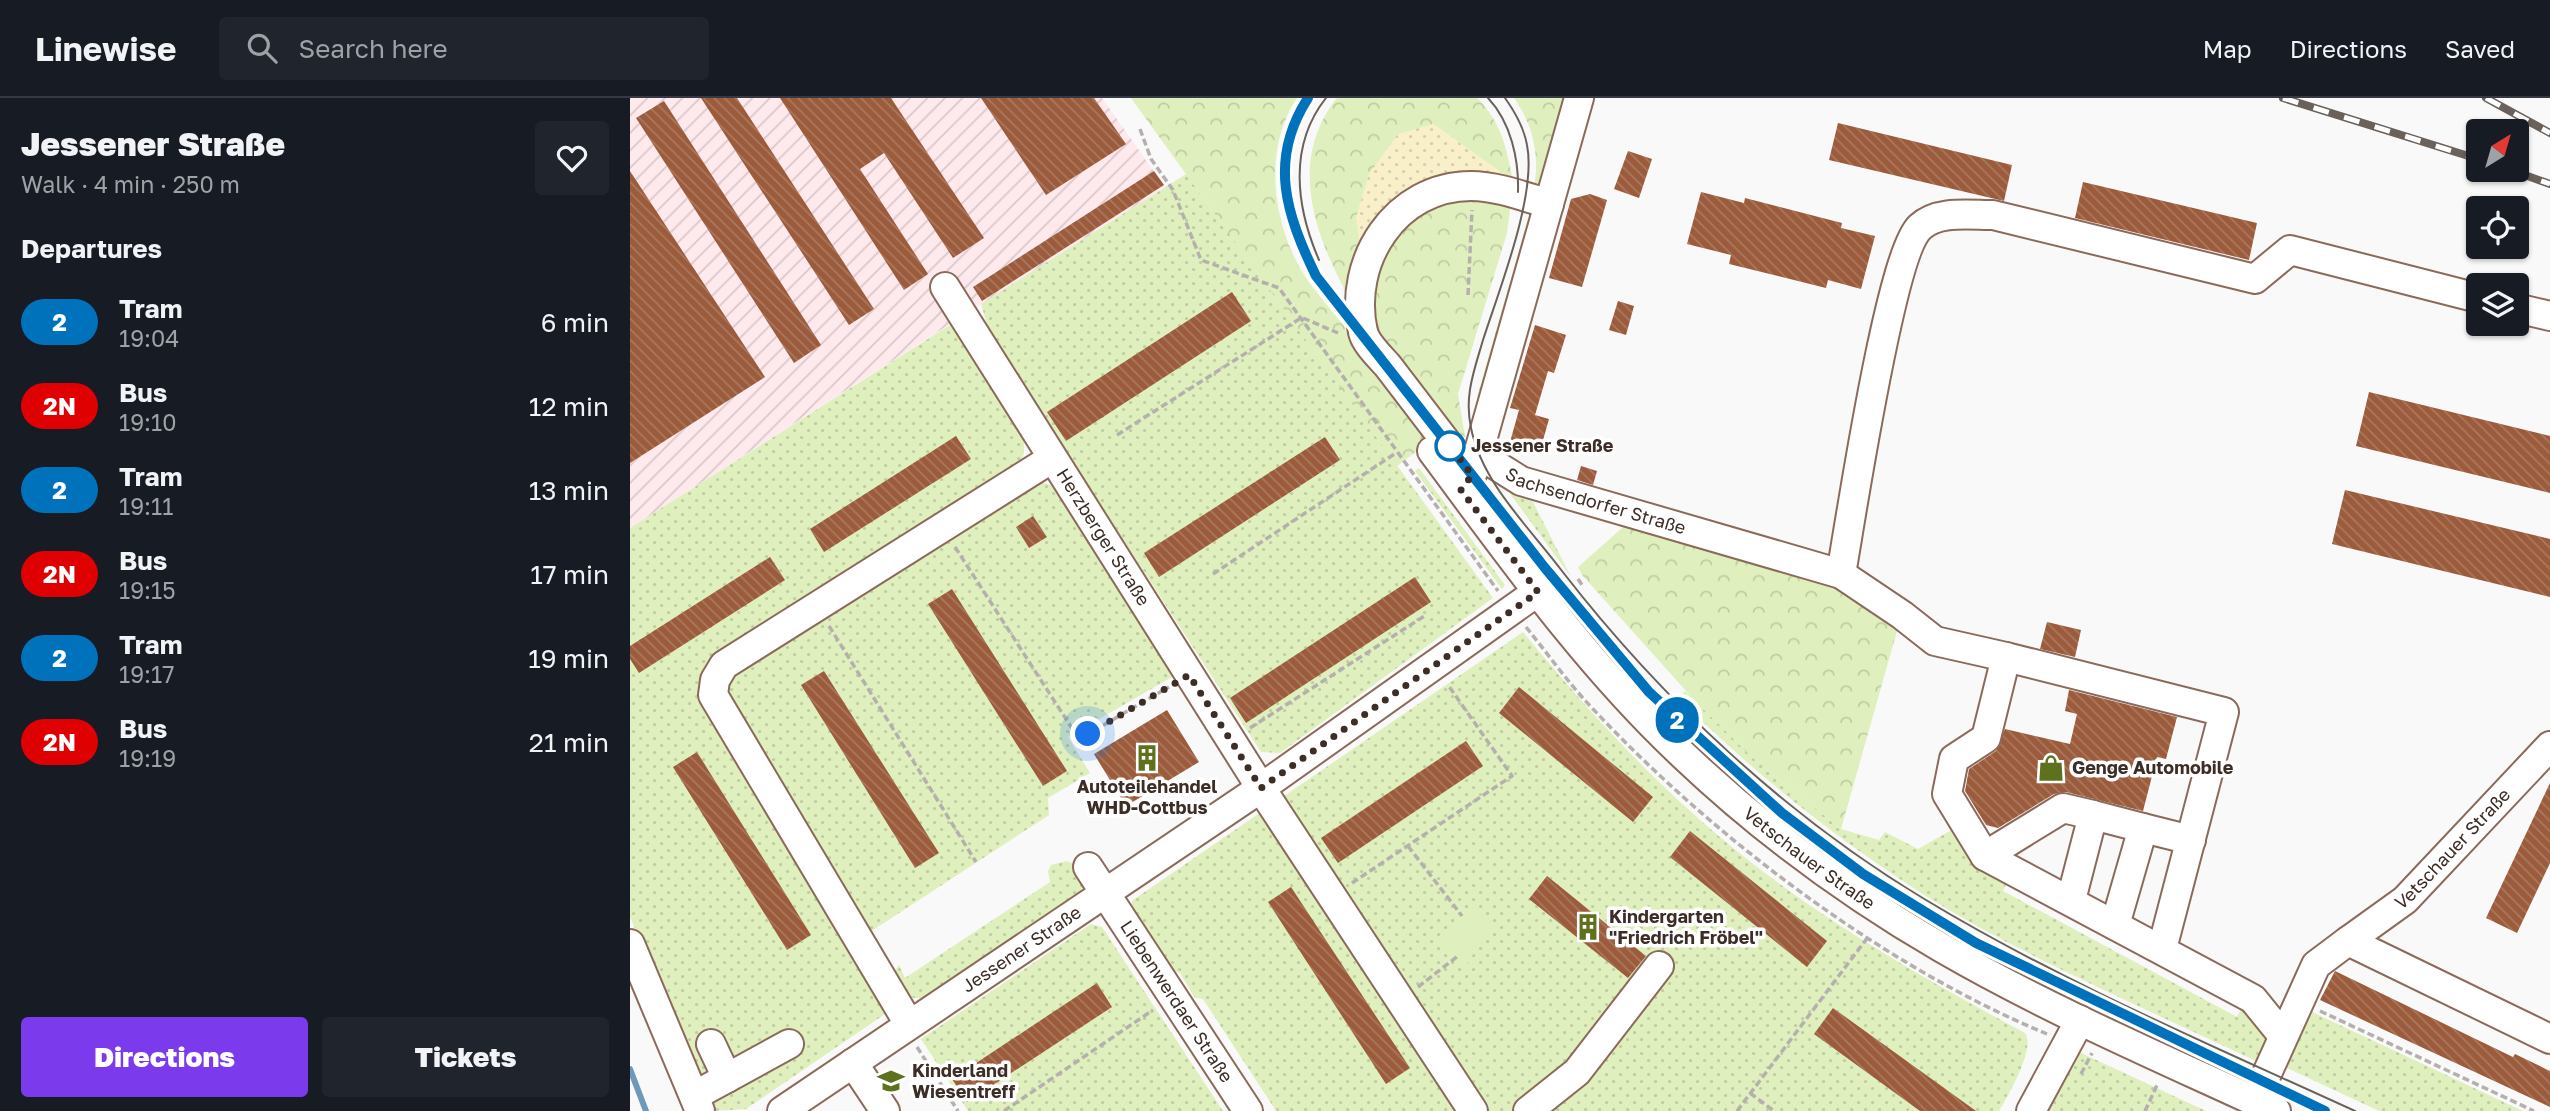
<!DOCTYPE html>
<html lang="en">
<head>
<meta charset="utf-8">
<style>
  :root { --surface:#171b24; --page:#20242c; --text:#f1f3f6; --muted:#9ea1a6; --line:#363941; --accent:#7c3aed }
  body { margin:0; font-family:"Golos Text",sans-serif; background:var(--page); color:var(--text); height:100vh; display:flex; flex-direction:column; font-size:26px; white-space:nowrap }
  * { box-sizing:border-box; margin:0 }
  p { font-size:23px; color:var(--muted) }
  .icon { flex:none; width:38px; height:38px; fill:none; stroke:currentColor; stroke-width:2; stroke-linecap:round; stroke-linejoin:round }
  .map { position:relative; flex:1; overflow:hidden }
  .panel { display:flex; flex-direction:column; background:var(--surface); width:630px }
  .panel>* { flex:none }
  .badge { padding:0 14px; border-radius:23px; font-size:24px; line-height:46px }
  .needle { width:46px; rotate:37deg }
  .controls { position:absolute; left:1836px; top:21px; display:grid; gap:14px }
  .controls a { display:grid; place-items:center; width:63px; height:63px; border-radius:7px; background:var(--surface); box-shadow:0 2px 5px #0004; font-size:35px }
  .you { position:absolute; width:35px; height:35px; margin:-18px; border:5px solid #fff; border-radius:50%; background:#1a73e8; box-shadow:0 0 0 10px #1a73e833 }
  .map>.badge { position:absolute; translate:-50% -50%; box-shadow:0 0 0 4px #fff }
  h2 { padding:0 21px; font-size:26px; line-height:63px }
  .round { display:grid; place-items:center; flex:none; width:74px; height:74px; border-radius:7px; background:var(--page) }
  .summary { display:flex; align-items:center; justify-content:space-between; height:119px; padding:0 21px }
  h1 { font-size:33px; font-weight:800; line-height:52px }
  .cta { display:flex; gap:14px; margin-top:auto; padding:14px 21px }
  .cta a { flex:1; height:80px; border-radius:7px; background:var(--accent); color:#fff; font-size:28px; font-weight:800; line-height:80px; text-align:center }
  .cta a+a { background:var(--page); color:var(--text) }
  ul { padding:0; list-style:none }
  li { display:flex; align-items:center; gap:21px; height:84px; padding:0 21px }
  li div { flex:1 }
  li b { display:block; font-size:26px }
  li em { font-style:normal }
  li .badge { min-width:77px; font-weight:700; text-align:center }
  header { display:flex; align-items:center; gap:42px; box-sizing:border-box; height:98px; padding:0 35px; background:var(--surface); border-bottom:2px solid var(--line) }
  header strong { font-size:33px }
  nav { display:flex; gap:38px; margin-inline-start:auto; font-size:24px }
  .search { width:490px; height:63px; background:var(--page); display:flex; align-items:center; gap:18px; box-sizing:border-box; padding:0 24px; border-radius:7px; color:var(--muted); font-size:26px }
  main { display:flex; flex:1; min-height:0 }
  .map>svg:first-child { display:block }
  .industrial { fill:url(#industrial-furrows) }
  .grass { fill:url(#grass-dots) }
  .forest { fill:url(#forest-crowns) }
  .sand { fill:url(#sand-dots) }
  .green { fill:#dfefbd }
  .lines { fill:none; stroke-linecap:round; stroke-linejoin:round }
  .stream { stroke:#7098b9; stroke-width:6 }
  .building { fill:url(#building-back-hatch) }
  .minor-casing { stroke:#8b6a5b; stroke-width:32 }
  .path { stroke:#b5b0ae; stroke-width:3.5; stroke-dasharray:7 3.5; stroke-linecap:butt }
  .minor { stroke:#fff; stroke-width:28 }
  .tram { stroke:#6b615b; stroke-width:2 }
  .rail-casing { stroke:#6b615b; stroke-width:8 }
  .rail { stroke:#fff; stroke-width:5; stroke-dasharray:16; stroke-linecap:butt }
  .line-casing { stroke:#fff; stroke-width:16 }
  .line { stroke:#0072bc; stroke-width:10 }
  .walk { stroke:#3c2e27; stroke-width:7; stroke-dasharray:0 12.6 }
  .stop-dot { fill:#fff; stroke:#0072bc; stroke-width:3.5 }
  .labels { text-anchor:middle; stroke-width:7; stroke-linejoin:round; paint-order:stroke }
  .stop-label { font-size:18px; font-weight:bold; fill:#3c2e27; stroke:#fff; text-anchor:start }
  .street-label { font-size:18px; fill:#3c2e27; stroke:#fff }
  .poi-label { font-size:18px; font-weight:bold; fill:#3c2e27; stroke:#fff; text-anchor:start }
</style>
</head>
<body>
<header>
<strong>Linewise</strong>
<div class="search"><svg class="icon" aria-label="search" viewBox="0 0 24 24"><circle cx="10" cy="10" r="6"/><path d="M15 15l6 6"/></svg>Search here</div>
<nav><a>Map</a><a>Directions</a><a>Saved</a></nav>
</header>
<main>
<section class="panel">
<div class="summary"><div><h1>Jessener Straße</h1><p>Walk · 4 min · 250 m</p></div><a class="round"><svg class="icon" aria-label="heart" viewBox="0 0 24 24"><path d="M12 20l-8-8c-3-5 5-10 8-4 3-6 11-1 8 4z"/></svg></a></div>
<h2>Departures</h2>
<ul>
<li><span class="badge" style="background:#0072bc;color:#fff">2</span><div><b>Tram</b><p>19:04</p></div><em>6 min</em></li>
<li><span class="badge" style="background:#df0101;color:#fff">2N</span><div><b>Bus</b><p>19:10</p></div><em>12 min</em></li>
<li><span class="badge" style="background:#0072bc;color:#fff">2</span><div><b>Tram</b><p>19:11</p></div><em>13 min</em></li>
<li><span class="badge" style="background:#df0101;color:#fff">2N</span><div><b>Bus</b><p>19:15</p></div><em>17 min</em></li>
<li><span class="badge" style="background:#0072bc;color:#fff">2</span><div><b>Tram</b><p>19:17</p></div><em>19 min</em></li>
<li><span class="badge" style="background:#df0101;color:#fff">2N</span><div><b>Bus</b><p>19:19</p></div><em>21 min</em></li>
</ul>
<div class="cta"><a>Directions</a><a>Tickets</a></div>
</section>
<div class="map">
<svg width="1920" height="1013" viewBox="0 0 1920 1013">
  <defs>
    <pattern id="industrial-furrows" width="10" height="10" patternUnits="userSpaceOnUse" patternTransform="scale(1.75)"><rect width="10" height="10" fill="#fee9ed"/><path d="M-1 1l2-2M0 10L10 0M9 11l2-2" fill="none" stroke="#dbc8cb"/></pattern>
    <pattern id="grass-dots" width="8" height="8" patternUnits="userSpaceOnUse" patternTransform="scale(1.75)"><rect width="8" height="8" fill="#dfefbd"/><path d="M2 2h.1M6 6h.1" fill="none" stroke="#c0cda2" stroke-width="1.8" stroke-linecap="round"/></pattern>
    <pattern id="forest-crowns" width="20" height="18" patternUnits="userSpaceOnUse" patternTransform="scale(1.75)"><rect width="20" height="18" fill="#dfefbd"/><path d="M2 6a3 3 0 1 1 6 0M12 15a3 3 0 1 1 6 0" fill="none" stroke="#c0cda2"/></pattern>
    <pattern id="sand-dots" width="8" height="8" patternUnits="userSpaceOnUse" patternTransform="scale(1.75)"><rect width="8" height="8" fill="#f9f0ca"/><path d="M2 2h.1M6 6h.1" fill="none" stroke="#d6ceae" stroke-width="1.8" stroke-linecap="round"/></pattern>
    <pattern id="building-back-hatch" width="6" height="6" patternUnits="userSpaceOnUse" patternTransform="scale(1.75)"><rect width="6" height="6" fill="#9c5b3b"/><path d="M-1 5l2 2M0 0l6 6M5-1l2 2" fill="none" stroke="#a87962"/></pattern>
  </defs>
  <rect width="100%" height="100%" fill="#f9f9f9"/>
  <path class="industrial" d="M0,0H472L535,89L0,430Z"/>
  <path class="grass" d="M556,76L863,500L650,655L631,654L360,236L351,206Z
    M900,114L907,121L849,323L847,299Z
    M323,225L394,339V355L387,374L79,576L258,914L116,1011L82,1013L0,819V430Z
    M789,370L875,487L872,491L785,373Z
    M410,383L428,390L549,575L438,639L460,675L418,700L419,717L234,838L99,617L96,576L167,526L177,531Z
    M886,391L901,400L941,479L878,393Z
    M912,526L966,583L1365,894L1270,844L1212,805L1099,720L1004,630Z
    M893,534C953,607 1018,679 1091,740C1184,818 1289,878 1395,935C1406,950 1378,998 1369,1013H646L573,901L565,900L550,875L542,872L499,812L503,802Z
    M1055,593L1122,659L1211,731L1249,742L1255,734L1288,751L1325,730L1378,782L1373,793L1607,919L1613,907L1639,939L1628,964C1517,911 1401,863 1296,798C1206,741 1124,675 1048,600Z
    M437,763L448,768L453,787L450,797L295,901L276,899L263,876L269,867L275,880L420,784L418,773L421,767Z
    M461,826L472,829L593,1013H338L291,941Z
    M1680,913L1893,1013H1749L1655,969Z
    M1447,953L1576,1013H1412Z"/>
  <path class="forest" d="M501,0H667C631,53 643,132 678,183C692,202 708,220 722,238C747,271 772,304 797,337L795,347L767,368Z
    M707,0H847C871,23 877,51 883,83L803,26L731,155L723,207C687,143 655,65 707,0Z
    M884,0H937L913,86L904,89C910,57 903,27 884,0Z
    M839,98L881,104L877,135L828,296L835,339L826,344L745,238L740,209L753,146L807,102Z
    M1000,423L1202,480L1269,526L1211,731L1122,659L1066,604L952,477L948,469Z"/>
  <path class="sand" d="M803,26L883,83L820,80L731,155L726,120L739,76L768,36Z"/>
  <path class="green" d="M844,808L863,826L836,867L808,839Z"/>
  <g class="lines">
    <path class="stream" d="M0,971L16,1013"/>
  </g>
  <path class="building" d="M71,0H107L244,211L219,227Z
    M150,0H261L354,140L323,160L254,55L230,71L298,176L274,192Z
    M351,0H464L496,46L416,97Z
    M34,3L191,247L164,265L6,20Z
    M1208,25L1382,67L1374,103L1199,62Z
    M998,53L1022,61L1009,100L984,91Z
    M0,73L135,279L0,365Z
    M524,73L534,87L352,203L343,189Z
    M1453,84L1627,125L1619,162L1445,120Z
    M1071,94L1114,105L1115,100L1212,125L1211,130L1245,138L1231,191L1198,182L1196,190L1099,166L1101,157L1057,146Z
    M960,96L977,102L952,189L919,180L941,101Z
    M602,194L621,223L436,343L417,314Z
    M988,203L1004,208L996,237L979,232Z
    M905,227L936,237L924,275L918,273L905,317L919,321L910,353L880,344L889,312L880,310Z
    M1739,294L1920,338V395L1726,348Z
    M326,338L341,361L194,454L180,431Z
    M695,339L710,362L529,479L514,455Z
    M951,368L967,373L963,387L947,382Z
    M1715,392L1920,441V499L1702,446Z
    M403,418L417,439L399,450L386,429Z
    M140,459L155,482L9,575L0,561V548Z
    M785,479L801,504L616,625L600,600Z
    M322,491L437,673L413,688L298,506Z
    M1417,524L1451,532L1445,559L1410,551Z
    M194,573L309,755L285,770L171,587Z
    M889,589L1023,699L1003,724L869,615Z
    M1439,592L1547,619L1536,661L1527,659L1513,713L1436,694L1424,696L1368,730L1356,727L1335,693L1339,671L1366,653L1375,631L1440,646L1447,616L1435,613Z
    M537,612L569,664L496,708L464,656Z
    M836,643L853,668L708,765L691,740Z
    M67,654L181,837L157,852L43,669Z
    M1920,685V765L1887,835L1856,820Z
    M1060,733L1197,843L1177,869L1040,759Z
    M917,778L1016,858L998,880L899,801Z
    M661,789L780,970L756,986L638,804Z
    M1705,873L1883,959L1885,956L1920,973V1009L1690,902Z
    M467,885L482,909L337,1004L322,981Z
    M1203,910L1310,987L1346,1013H1290L1184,936Z"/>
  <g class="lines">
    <defs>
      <g id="minor">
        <path id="s1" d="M315,189L638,701L843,1013"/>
        <path d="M1886,210L1920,218"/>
        <path id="s2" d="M802,353C881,459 957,567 1053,657C1131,731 1219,796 1312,850C1419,912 1534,961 1646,1013"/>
        <path id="s3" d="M848,356L891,383L1211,476L1272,517L1305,543L1376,559L1356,640L1324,661L1317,696L1355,758L1623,901L1653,938"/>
        <path d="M833,366C808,333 783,301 758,268C750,259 736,246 733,234C717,163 766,88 841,88C867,88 895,99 919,106"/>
        <path d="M843,374L949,0"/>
        <path d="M1211,476C1221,420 1260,157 1290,129C1308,112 1340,117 1363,117L1625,181L1660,152L1848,200"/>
        <path d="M1376,559L1594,614L1532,851"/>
        <path d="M1513,730L1561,742"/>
        <path d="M1355,758L1433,710L1463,717"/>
        <path id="s4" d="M458,769L618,1013"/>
        <path d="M1441,802L1463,717L1513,730L1485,827"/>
        <path id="s5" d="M1718,843L1775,802L1920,648"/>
        <path d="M0,846L70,1013"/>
        <path d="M279,926L83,597L85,582L94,567L421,361"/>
        <path d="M81,946L97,980"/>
        <path d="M223,965L255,1013"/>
        <path d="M64,998L159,946"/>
        <path d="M1625,1002L1686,867L1718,843L1920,941"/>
        <path id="s6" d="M152,1013L631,690L907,494"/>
        <path d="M898,1013L947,974L1029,868"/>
        <path d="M1401,1013L1450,922"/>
      </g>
    </defs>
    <use href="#minor" class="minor-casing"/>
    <path class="path" d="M510,31L521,61L543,92L571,162L649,190L868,493
      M838,197L842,112
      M673,220L708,235
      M487,337L671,220
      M325,449L445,635L458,636L539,589
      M583,476L766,355
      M948,481L952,487
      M199,528L346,764
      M896,529C918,556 939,586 963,611C1084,740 1253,868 1417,936
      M620,630L796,517
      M778,748L832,818
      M722,785L882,678L818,587
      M788,889L828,858
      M1690,913L1904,1013
      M287,949L328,1013
      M1451,976L1462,955
      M1120,995L1144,1013
      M374,1013L523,912
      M1107,1013L1238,839
      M1515,1013L1528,985"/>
    <use href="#minor" class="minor"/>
    <path class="tram" d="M678,0C642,55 651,124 686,178C699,199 718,218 733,237
      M858,0C881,24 889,62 888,94
      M875,0C885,14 894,30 897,47C907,97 869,192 853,242C844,273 834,298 841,330C852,385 899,429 932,473C1032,602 1156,718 1296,802C1432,884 1581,947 1725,1013
      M689,162C666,109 658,48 696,0
      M842,377C899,450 955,523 1017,592C1094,676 1190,751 1286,811C1415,891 1559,948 1695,1013"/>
    <defs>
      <path id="rail" d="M1653,0L1848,61
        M1856,0L1920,35
        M1881,72L1920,86"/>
    </defs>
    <use href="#rail" class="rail-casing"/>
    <use href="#rail" class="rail"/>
  </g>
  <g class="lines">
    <defs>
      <path id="line" d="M678,0C638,62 656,116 686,178L915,470L1019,594L1152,715L1233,776L1346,845L1695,1013"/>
    </defs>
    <use href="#line" class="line-casing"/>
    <use href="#line" class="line"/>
    <path class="walk" d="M458,636L559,577L631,690L908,494L831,392L842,377L820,348"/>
  </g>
  <defs>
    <symbol id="building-bare" viewBox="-9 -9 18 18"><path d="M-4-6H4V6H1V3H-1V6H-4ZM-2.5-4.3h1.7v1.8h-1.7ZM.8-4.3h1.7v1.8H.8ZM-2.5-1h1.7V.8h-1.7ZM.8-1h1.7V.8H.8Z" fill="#5e711f" stroke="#fff" stroke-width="2.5" paint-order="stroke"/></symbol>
    <symbol id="shop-bare" viewBox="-9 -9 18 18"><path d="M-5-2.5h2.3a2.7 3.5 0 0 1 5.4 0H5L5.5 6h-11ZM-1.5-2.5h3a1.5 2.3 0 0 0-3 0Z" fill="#5e711f" stroke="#fff" stroke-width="2.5" paint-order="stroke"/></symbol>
    <symbol id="school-bare" viewBox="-9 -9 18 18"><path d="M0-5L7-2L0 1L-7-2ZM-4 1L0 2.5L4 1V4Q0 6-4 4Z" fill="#5e711f" stroke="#fff" stroke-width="2.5" paint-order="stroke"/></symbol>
  </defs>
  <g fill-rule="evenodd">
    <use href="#building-bare" x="498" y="641" width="38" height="38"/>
    <use href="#shop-bare" x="1402" y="651" width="38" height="38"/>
    <use href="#building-bare" x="939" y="810" width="38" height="38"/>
    <use href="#school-bare" x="242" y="964" width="38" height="38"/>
  </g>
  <circle class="stop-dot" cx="820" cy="348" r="14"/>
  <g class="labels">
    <g class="stop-label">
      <text x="841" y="354">Jessener Straße</text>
    </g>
    <g class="street-label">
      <text dy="6" stroke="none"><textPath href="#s3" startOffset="128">Sachsendorfer Straße</textPath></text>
      <text dy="6" stroke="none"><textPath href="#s1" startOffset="296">Herzberger Straße</textPath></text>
      <text dy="6" stroke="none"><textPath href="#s5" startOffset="140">Vetschauer Straße</textPath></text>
      <text dy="6" stroke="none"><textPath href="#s2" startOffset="558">Vetschauer Straße</textPath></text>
      <text dy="6" stroke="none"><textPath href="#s6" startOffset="289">Jessener Straße</textPath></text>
      <text dy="6" stroke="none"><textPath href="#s4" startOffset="161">Liebenwerdaer Straße</textPath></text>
    </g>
    <g class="poi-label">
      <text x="1442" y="676">Genge Automobile</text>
      <text x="517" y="695" text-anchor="middle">Autoteilehandel<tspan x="517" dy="21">WHD-Cottbus</tspan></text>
      <text x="979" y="825">Kindergarten<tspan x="979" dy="21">"Friedrich Fröbel"</tspan></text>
      <text x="282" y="979">Kinderland<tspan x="282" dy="21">Wiesentreff</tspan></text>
    </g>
  </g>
</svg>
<div class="controls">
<a><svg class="needle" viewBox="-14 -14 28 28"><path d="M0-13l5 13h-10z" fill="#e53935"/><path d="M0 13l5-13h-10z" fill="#9ea1a6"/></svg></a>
<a><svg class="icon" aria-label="locate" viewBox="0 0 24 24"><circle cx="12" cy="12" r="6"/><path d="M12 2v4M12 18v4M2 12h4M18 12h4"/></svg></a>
<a><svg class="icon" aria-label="layers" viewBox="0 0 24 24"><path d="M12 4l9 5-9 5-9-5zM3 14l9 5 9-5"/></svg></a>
</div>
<div class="you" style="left:458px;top:636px"></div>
<b class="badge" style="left:1047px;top:622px;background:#0072bc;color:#fff">2</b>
</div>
</main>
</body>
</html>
